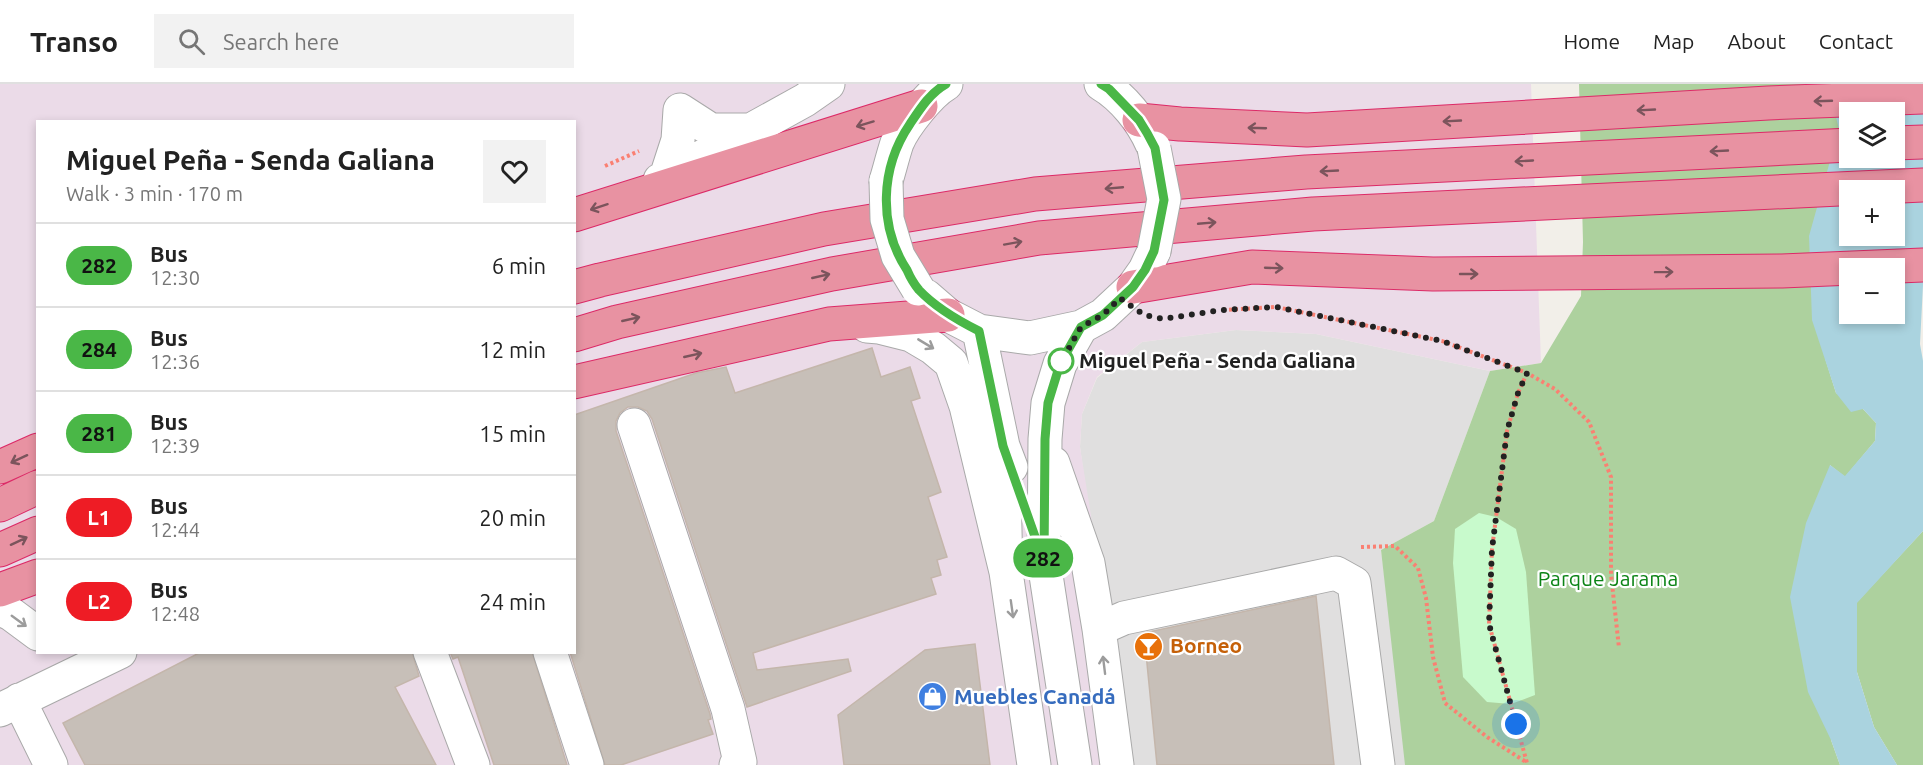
<!DOCTYPE html>
<html lang="en">
<head>
<meta charset="utf-8">
<style>
  :root { --surface:#fff; --page:#f2f2f2; --text:#222; --muted:#767676; --line:#e0e0e0 }
  body { margin:0; font-family:Ubuntu,sans-serif; background:var(--page); color:var(--text); height:100vh; display:flex; flex-direction:column; font-size:22px; white-space:nowrap }
  * { box-sizing:border-box; margin:0 }
  p { font-size:20px; color:var(--muted) }
  .icon { flex:none; width:33px; height:33px; fill:none; stroke:currentColor; stroke-width:2; stroke-linecap:round; stroke-linejoin:round }
  .map { position:relative; flex:1; overflow:hidden }
  .details { position:absolute; left:36px; top:36px; width:540px; height:534px; display:flex; flex-direction:column; background:var(--surface); border-radius:0px; box-shadow:0 3px 9px #0003 }
  .details>* { flex:none }
  .badge { padding:0 12px; border-radius:20px; font-size:21px; line-height:39px }
  .controls { position:absolute; left:1839px; top:18px; display:grid; gap:12px }
  .controls a { display:grid; place-items:center; width:66px; height:66px; border-radius:0px; background:var(--surface); box-shadow:0 3px 9px #0003; font-size:30px }
  .you { position:absolute; width:30px; height:30px; margin:-15px; border:4px solid #fff; border-radius:50%; background:#1a73e8; box-shadow:0 0 0 9px #1a73e833 }
  .map>.badge { position:absolute; translate:-50% -50%; box-shadow:0 0 0 3px #fff }
  .round { display:grid; place-items:center; flex:none; width:63px; height:63px; border-radius:0px; background:var(--page) }
  .summary { display:flex; align-items:center; justify-content:space-between; height:102px; padding:0 30px }
  h1 { font-size:28px; font-weight:600; line-height:45px }
  ul { padding:0; list-style:none }
  li { display:flex; align-items:center; gap:18px; height:84px; padding:0 30px; border-top:2px solid var(--line) }
  li div { flex:1 }
  li b { display:block; font-size:22px }
  li em { font-style:normal }
  li .badge { min-width:66px; font-weight:700; text-align:center }
  header { display:flex; align-items:center; gap:36px; box-sizing:border-box; height:84px; padding:0 30px; background:var(--surface); border-bottom:2px solid var(--line) }
  header strong { font-size:28px }
  nav { display:flex; gap:33px; margin-inline-start:auto; font-size:21px }
  .search { width:420px; height:54px; background:var(--page); display:flex; align-items:center; gap:15px; box-sizing:border-box; padding:0 21px; border-radius:0px; color:var(--muted); font-size:22px }
  .map>svg:first-child { display:block }
  .residential { fill:#e0dfdf }
  .industrial { fill:#ebdbe8; fill-rule:evenodd }
  .forest { fill:#add19e; fill-rule:evenodd }
  .park { fill:#c8facc }
  .water { fill:#aad3df; fill-rule:evenodd }
  .building { fill:#c7bfb8; stroke:#c4b6ab; stroke-width:1.5 }
  .lines { fill:none; stroke-linecap:round; stroke-linejoin:round }
  .minor-casing { stroke:#a9a9a9; stroke-width:35 }
  .highway-casing { stroke:#dc2a67; stroke-width:35 }
  .path { stroke:#fa8072; stroke-width:4; stroke-dasharray:3 3; stroke-linecap:butt }
  .minor { stroke:#fff; stroke-width:33 }
  .highway { stroke:#e892a2; stroke-width:33 }
  .minor-bridge-casing { stroke:#a9a9a9; stroke-width:35; stroke-linecap:butt }
  .minor-bridge { stroke:#fff; stroke-width:33 }
  .oneway { stroke:#7b545c }
  .oneway2 { stroke:#9c9c9c }
  .line-casing { stroke:#fff; stroke-width:14 }
  .line { stroke:#4ab747; stroke-width:9 }
  .walk { stroke:#222; stroke-width:6; stroke-dasharray:0 10.8 }
  .stop-dot { fill:#fff; stroke:#4ab747; stroke-width:3 }
  .labels { text-anchor:middle; stroke-width:4.5; stroke-linejoin:round; paint-order:stroke }
  .stop-label { font-size:21px; font-weight:bold; fill:#222; stroke:#fff; text-anchor:start }
  .park-label { font-size:21px; fill:#0c8416; stroke:#fff }
  .food-label { font-size:21px; font-weight:bold; fill:#c56008; stroke:#fff; text-anchor:start }
  .shop-label { font-size:21px; font-weight:bold; fill:#366cbe; stroke:#fff; text-anchor:start }
</style>
</head>
<body>
<header>
<strong>Transo</strong>
<div class="search"><svg class="icon" aria-label="search" viewBox="0 0 24 24"><circle cx="10" cy="10" r="6"/><path d="M15 15l6 6"/></svg>Search here</div>
<nav><a>Home</a><a>Map</a><a>About</a><a>Contact</a></nav>
</header>
<div class="map">
<svg width="1923" height="681" viewBox="0 0 1923 681">
  <rect width="100%" height="100%" fill="#f2efe9"/>
  <path class="residential" d="M1236,246L1316,250L1490,287L1434,437L1381,466L1408,681H1131L1085,400L1080,363L1082,330L1097,294L1142,258Z"/>
  <path class="industrial" d="M0,0H1531L1541,279L1490,287L1316,250L1236,246L1142,258L1097,293L1082,330L1080,363L1131,681H0ZM38,38H574V568H38Z"/>
  <path class="forest" d="M1579,0H1923L1894,106H1850L1825,274L1836,309L1863,325L1876,339L1875,357L1845,393L1830,381L1831,656L1840,681H1405L1381,466L1434,437L1490,287L1541,279L1581,212L1583,158ZM1850,28H1894V74H1850Z
    M1923,447V681H1897L1874,643L1857,588V518Z"/>
  <path class="park" d="M1479,429L1496,433L1516,445L1526,488L1535,611L1511,620L1487,618L1463,593L1453,479L1455,445Z"/>
  <path class="water" d="M1923,0V201L1920,260L1923,277V447L1857,519V588L1874,643L1897,681H1840L1831,656L1808,608L1790,513L1806,439L1830,381L1845,392L1875,357L1876,339L1863,325L1851,328L1836,309L1812,236L1809,152L1839,45L1829,6ZM1850,28H1894V74H1850ZM1850,106H1894V152H1850ZM1850,184H1894V230H1850Z"/>
  <path class="building" d="M872,264L881,293L910,283L920,314L911,317L941,408L928,413L947,473L937,476L941,491L931,494L936,510L753,569L757,586L848,575L851,587L747,623L652,335L647,327L638,323H628L620,329L616,337V347L710,630L711,635L708,636L713,650L621,681H605L570,568H574V331L696,289L726,283L735,309Z
    M1316,512L1334,681H1157L1144,549Z
    M975,560L990,681H844L838,631L925,566Z
    M201,568H412L419,592L395,603L436,681H85L63,639Z
    M450,568H532L567,681H494L458,573L453,575Z"/>
  <g class="lines">
    <defs>
      <path id="minor" d="M1101,0C1123,13 1142,37 1152,60
        M666,93L678,56L680,26L711,46H752
        M660,96L805,16L828,0
        M886,97C890,84 893,71 897,59C904,42 930,9 946,0
        M926,212L948,231L979,247L1030,254L1081,243L1103,231L1133,203L1145,186L1154,167
        M867,242L879,243L911,251L933,264L951,279L966,322L1006,488
        M979,247L1003,362L1011,383
        M634,341L728,625L740,678L736,681
        M1003,362L1006,488L1034,681
        M1053,379L1088,479L1099,545L1117,681
        M0,525L11,530L38,550
        M1099,545L1124,534L1336,489L1354,499L1378,681
        M430,568L473,681
        M550,568L587,681
        M19,616L51,681
        M0,626L120,568
        M1075,681L1044,478L1045,355L1048,319L1060,280L1081,243"/>
      <path id="highway" d="M1139,36L1180,40L1307,46L1768,19L1923,13
        M1894,59L1923,58
        M574,131L921,22
        M574,203L600,196L824,145L1035,110L1306,88L1850,61
        M1133,203L1252,183L1433,190L1782,187L1923,181
        M574,251L617,238L832,190L1039,154L1313,130L1923,101
        M574,298L829,240L948,231
        M0,383L38,366
        M0,421L38,403
        M0,466L38,449
        M0,506L38,492"/>
    </defs>
    <use href="#minor" class="minor-casing"/>
    <use href="#highway" class="highway-casing"/>
    <path class="path" d="M605,82L639,67
      M1223,226L1276,223L1442,257L1527,289L1555,305L1589,338L1611,393V490L1619,564
      M1527,289L1518,309L1507,347L1492,465L1489,540L1527,679
      M1361,463L1395,462L1418,484L1426,514L1433,573L1445,619L1487,653L1526,678"/>
    <use href="#minor" class="minor"/>
    <use href="#highway" class="highway"/>
    <defs>
      <path id="minor-bridge" d="M886,97L887,135L898,172L918,205
        M1154,167L1164,115L1154,64"/>
    </defs>
    <use href="#minor-bridge" class="minor-bridge-casing"/>
    <use href="#minor-bridge" class="minor-bridge"/>
  </g>
  <defs><path id="oneway-shaft" d="M-6 0H5M1.5-3L5.5 0L1.5 3" fill="none" stroke-width="1.6" stroke-linecap="round" stroke-linejoin="round" transform="scale(1.5)"/></defs>
  <g class="oneway">
    <use href="#oneway-shaft" transform="translate(1823 17) rotate(178)"/>
    <use href="#oneway-shaft" transform="translate(1646 26) rotate(177)"/>
    <use href="#oneway-shaft" transform="translate(1452 37) rotate(177)"/>
    <use href="#oneway-shaft" transform="translate(865 40) rotate(163)"/>
    <use href="#oneway-shaft" transform="translate(1257 44) rotate(-178)"/>
    <use href="#oneway-shaft" transform="translate(1719 67) rotate(177)"/>
    <use href="#oneway-shaft" transform="translate(1524 77) rotate(177)"/>
    <use href="#oneway-shaft" transform="translate(1329 87) rotate(177)"/>
    <use href="#oneway-shaft" transform="translate(1114 104) rotate(175)"/>
    <use href="#oneway-shaft" transform="translate(599 123) rotate(162)"/>
    <use href="#oneway-shaft" transform="translate(1207 139) rotate(-5)"/>
    <use href="#oneway-shaft" transform="translate(1013 159) rotate(-10)"/>
    <use href="#oneway-shaft" transform="translate(1274 184) rotate(2)"/>
    <use href="#oneway-shaft" transform="translate(1664 188) rotate(-1)"/>
    <use href="#oneway-shaft" transform="translate(1469 190)"/>
    <use href="#oneway-shaft" transform="translate(821 192) rotate(-13)"/>
    <use href="#oneway-shaft" transform="translate(631 235) rotate(-13)"/>
    <use href="#oneway-shaft" transform="translate(693 271) rotate(-13)"/>
    <use href="#oneway-shaft" transform="translate(19 375) rotate(155)"/>
    <use href="#oneway-shaft" transform="translate(19 457) rotate(-25)"/>
  </g>
  <g class="oneway2">
    <use href="#oneway-shaft" transform="translate(926 260) rotate(31)"/>
    <use href="#oneway-shaft" transform="translate(1012 525) rotate(82)"/>
    <use href="#oneway-shaft" transform="translate(19 537) rotate(36)"/>
    <use href="#oneway-shaft" transform="translate(1104 581) rotate(-97)"/>
  </g>
  <g class="lines">
    <defs>
      <path id="line" d="M946,0C930,9 920,25 910,40C880,84 878,142 907,186C910,193 914,200 919,206C936,224 957,236 979,247L1003,362L1044,478L1045,355L1048,319L1060,280L1081,243L1103,231L1133,203L1145,186L1154,167L1164,116L1155,64L1147,49L1139,36L1109,5L1101,0"/>
    </defs>
    <use href="#line" class="line-casing"/>
    <use href="#line" class="line"/>
    <path class="walk" d="M1061,277L1060,280L1081,243L1103,231L1120,214L1144,231L1163,235L1222,226L1276,223L1442,257L1527,289L1518,309L1507,347L1492,465L1489,540L1516,640"/>
  </g>
  <defs>
    <symbol id="bar-disc" viewBox="-11 -11 22 22"><circle r="9.5" fill="#e8710a" stroke="#fff"/><path d="M-6-5H6L.8 .8V4.5H3.5V6h-7V4.5H-.8V.8Z" fill="#fff"/></symbol>
    <symbol id="shop-disc" viewBox="-11 -11 22 22"><circle r="9.5" fill="#3f7fe0" stroke="#fff"/><path d="M-5-2.5h2.3a2.7 3.5 0 0 1 5.4 0H5L5.5 6h-11ZM-1.5-2.5h3a1.5 2.3 0 0 0-3 0Z" fill="#fff"/></symbol>
  </defs>
  <g fill-rule="evenodd">
    <use href="#bar-disc" x="1132" y="546" width="33" height="33"/>
    <use href="#shop-disc" x="916" y="596" width="33" height="33"/>
  </g>
  <circle class="stop-dot" cx="1061" cy="277" r="12"/>
  <g class="labels">
    <g class="stop-label">
      <text x="1079" y="284">Miguel Peña - Senda Galiana</text>
    </g>
    <g class="park-label">
      <text x="1608" y="502">Parque Jarama</text>
    </g>
    <g class="food-label">
      <text x="1170" y="569">Borneo</text>
    </g>
    <g class="shop-label">
      <text x="954" y="620">Muebles Canadá</text>
    </g>
  </g>
</svg>
<div class="controls">
<a><svg class="icon" aria-label="layers" viewBox="0 0 24 24"><path d="M12 4l9 5-9 5-9-5zM3 14l9 5 9-5"/></svg></a>
<a>+</a>
<a>−</a>
</div>
<div class="you" style="left:1516px;top:640px"></div>
<b class="badge" style="left:1043px;top:474px;background:#4ab747;color:#111">282</b>
<section class="details">
<div class="summary"><div><h1>Miguel Peña - Senda Galiana</h1><p>Walk · 3 min · 170 m</p></div><a class="round"><svg class="icon" aria-label="heart" viewBox="0 0 24 24"><path d="M12 20l-8-8c-3-5 5-10 8-4 3-6 11-1 8 4z"/></svg></a></div>
<ul>
<li><span class="badge" style="background:#4ab747;color:#111">282</span><div><b>Bus</b><p>12:30</p></div><em>6 min</em></li>
<li><span class="badge" style="background:#4ab747;color:#111">284</span><div><b>Bus</b><p>12:36</p></div><em>12 min</em></li>
<li><span class="badge" style="background:#4ab747;color:#111">281</span><div><b>Bus</b><p>12:39</p></div><em>15 min</em></li>
<li><span class="badge" style="background:#ee1c25;color:#fff">L1</span><div><b>Bus</b><p>12:44</p></div><em>20 min</em></li>
<li><span class="badge" style="background:#ee1c25;color:#fff">L2</span><div><b>Bus</b><p>12:48</p></div><em>24 min</em></li>
</ul>
</section>
</div>
</body>
</html>
